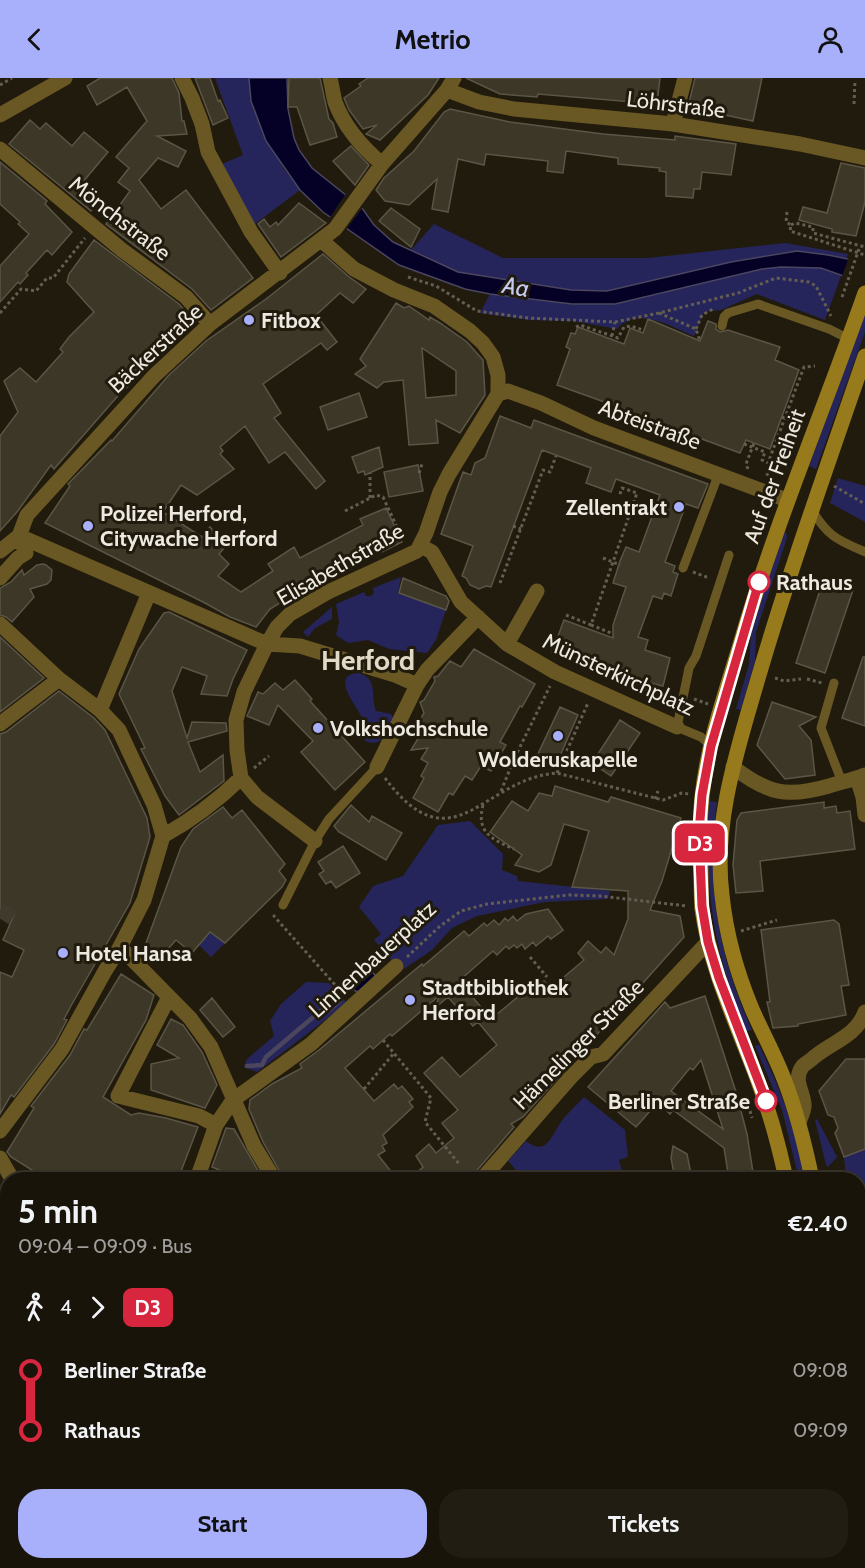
<!DOCTYPE html>
<html lang="en">
<head>
<meta charset="utf-8">
<style>
  :root { --surface:#19140a; --page:#221d13; --text:#f1f3f6; --muted:#9f9e9c; --line:#37332b; --accent:#a8b0fc }
  body { margin:0; font-family:Cabin,sans-serif; background:var(--page); color:var(--text); height:100vh; display:flex; flex-direction:column; font-size:22px; white-space:nowrap }
  * { box-sizing:border-box; margin:0 }
  p { font-size:20px; color:var(--muted) }
  .icon { flex:none; width:33px; height:33px; fill:none; stroke:currentColor; stroke-width:2; stroke-linecap:round; stroke-linejoin:round }
  .map { position:relative; flex:1; overflow:hidden }
  .sheet { position:absolute; left:0px; top:1094px; width:866px; height:398px; display:flex; flex-direction:column; background:var(--surface); border-radius:24px 24px 0 0; box-shadow:0 2px 4px #0004,0 0 0 2px var(--line) }
  .sheet>* { flex:none }
  .badge { padding:0 12px; border-radius:9px; font-size:21px; line-height:39px }
  .map>.badge { position:absolute; translate:-50% -50%; box-shadow:0 0 0 3px #fff }
  .legs { display:flex; align-items:center; gap:9px; height:66px; padding:0 18px; font-size:20px }
  .legs p { margin-inline-start:auto }
  .summary { display:flex; align-items:center; justify-content:space-between; height:102px; padding:0 18px }
  h1 { font-size:33px; font-weight:800; line-height:45px }
  .button { display:flex; gap:12px; margin-top:auto; padding:12px 18px }
  .button a { flex:1; height:69px; border-radius:24px; background:var(--accent); color:#111; font-size:24px; font-weight:800; line-height:69px; text-align:center }
  .button a+a { background:var(--page); color:var(--text) }
  ul { padding:0 18px; list-style:none }
  li { display:flex; align-items:center; gap:21px; height:60px; font-size:22px }
  li i { display:grid; place-items:center; width:9px; height:100%; margin:0 8px; background:currentColor }
  li i::after { content:''; width:15px; height:15px; margin:-8px; border:4px solid; border-radius:50%; background:var(--surface) }
  li p { margin-inline-start:auto }
  li:first-child i { background:linear-gradient(#0000 50%,currentColor 0) }
  li:last-child i { background:linear-gradient(currentColor 50%,#0000 0) }
  header { display:flex; justify-content:space-between; align-items:center; height:78px; padding:0 18px; background:var(--accent); color:#111; font-size:27px; font-weight:800 }
  .map>svg:first-child { display:block }
  .green { fill:#25255c }
  .water { fill:#050026; stroke:#4b465e; stroke-width:1.5 }
  .pier { fill:#211b0d }
  .lines { fill:none; stroke-linecap:round; stroke-linejoin:round }
  .stream { stroke:#4b465e; stroke-width:4.5 }
  .building { fill:#3c3727; stroke:#5b5545; stroke-width:1.5; fill-rule:evenodd }
  .street-tunnel { stroke:#403a2d; stroke-width:15; stroke-dasharray:15 8; stroke-linecap:butt }
  .path { stroke:#645e52; stroke-width:3; stroke-dasharray:3 3; stroke-linecap:butt }
  .lane { stroke:#6a5824; stroke-width:9 }
  .street { stroke:#6a5824; stroke-width:15 }
  .secondary { stroke:#977a1b; stroke-width:15 }
  .line-1-casing { stroke:#fff; stroke-width:14 }
  .line-1 { stroke:#d7263d; stroke-width:9 }
  .poi-dot { fill:#a8b0fc; stroke:#211b0d; stroke-width:2 }
  .stop-1-dot { fill:#fff; stroke:#d7263d; stroke-width:3 }
  .labels { text-anchor:middle; stroke-width:6; stroke-linejoin:round; paint-order:stroke }
  .street-label { font-size:22px; fill:#ede9e0; stroke:#211b0d }
  .poi-label { font-size:22px; font-weight:bold; fill:#ede9e0; stroke:#211b0d; text-anchor:start }
  .stop-label { font-size:22px; font-weight:bold; fill:#ede9e0; stroke:#211b0d; text-anchor:start }
  .water-label { font-size:24px; font-style:italic; fill:#c5caf1; stroke:#211b0d }
  .district-label { font-size:28px; font-weight:bold; fill:#e1dac7; stroke:#211b0d }
</style>
</head>
<body>
<header><svg class="icon" aria-label="back" viewBox="0 0 24 24"><path d="M15 5l-7 7 7 7"/></svg>Metrio<svg class="icon" aria-label="person" viewBox="0 0 24 24"><circle cx="12" cy="8" r="4"/><path d="M4 21q1-7 8-7t8 7"/></svg></header>
<div class="map">
<svg width="865" height="1490" viewBox="0 0 865 1490">
  <rect width="100%" height="100%" fill="#211b0d"/>
  <path class="green" d="M215,0H249L251,23L283,90L300,112L252,148L222,86L243,77Z
    M434,146L503,180H648L785,165L848,176L846,181L797,173L731,184L607,213L571,212L474,198L458,194L410,173Z
    M781,189L821,190L841,198L825,242L757,216L721,232L704,234L694,258C672,249 637,227 617,251L574,243L529,242L480,235L490,216L572,226H615L762,191Z
    M865,237V254L816,391L809,388Z
    M838,400L865,408V444L830,425Z
    M786,454L787,460L756,554L755,583L741,632L736,631L749,586L751,554L783,455Z
    M401,499L398,515L446,532L436,562L427,575L389,571L368,562L348,565L336,557L339,544L336,526L364,514L366,518H371L374,515L373,510Z
    M332,529V541L315,550L308,559L303,554Z
    M358,595C379,600 370,618 376,633L391,636L394,641C389,655 381,670 365,663C364,657 365,650 364,644C361,632 327,597 358,595Z
    M709,723L717,724C706,805 718,877 752,952L746,953C713,874 704,809 709,723Z
    M470,743L503,776L502,792L517,798L518,803C549,806 579,810 610,813L608,821L545,824L477,838L452,850L432,872L401,893L374,862L381,856L359,829L373,808L403,798L438,747Z
    M209,853L225,865L211,879L199,867Z
    M306,904L329,905L346,924L333,936L257,994L244,989L247,981L274,958L270,943L281,926Z
    M759,967C779,1009 798,1054 804,1101H799L782,1032L755,968Z
    M584,1019L625,1052L628,1079L619,1082L624,1101H518C518,1093 513,1088 508,1083L526,1063C547,1079 551,1058 561,1044C567,1035 577,1027 584,1019Z
    M817,1041L837,1079L828,1089L826,1087L815,1042Z
    M865,1071V1139H858V1101H846L844,1078Z
    M7,1250V1287L0,1290V1255Z"/>
  <path class="water" d="M249,0H287L288,31L294,60L299,72L312,90L362,130L374,147L393,164L458,194L571,212L607,213L731,184L797,173L828,177L853,182L852,201L821,190L781,189L762,191L615,226H572L490,216L465,211L399,187L323,134L300,112L266,63L251,23Z
    M361,890L372,894L377,899L359,914L353,912L344,901L351,895Z
    M331,913L341,924L328,935L319,924Z"/>
  <path class="pier" d="M347,114L364,128L345,153L328,142Z
    M849,179L865,184V211L841,201Z"/>
  <g class="lines">
    <path class="stream" d="M247,988L262,987L266,979L324,930"/>
  </g>
  <path class="building" d="M100,0H172L179,15L182,43H184L187,56L157,58L186,73L178,89L158,80L139,102L161,131L186,112L253,200L211,232L192,211L106,146L130,113L118,104L129,90L116,79L147,43L127,9L97,27L87,8Z
    M195,0H210L218,23L220,22L228,40L213,47Z
    M289,0H320L329,41L333,45L337,59L310,67L297,29H288Z
    M368,0H439L428,17L380,62L366,56L377,47L363,51L349,32L344,20L361,8L359,6Z
    M466,0H660L657,26L538,16L537,19L500,16Z
    M695,0H762L753,43L688,29Z
    M450,31L510,44L603,56L675,62V58L736,66L731,97L702,94L700,111H694L693,120L666,118V94L659,93L660,90L618,86V80L566,73L563,95L547,93L548,83L486,76L484,87L458,81L448,134L432,131L437,101L409,127L385,123L376,112L384,100L414,73L444,34Z
    M30,42L40,51L46,45L72,68L84,54L108,74L82,105L102,121L91,133L9,66Z
    M351,68L369,87L355,107L333,83Z
    M0,84L47,123L45,126L72,154L52,177L47,172L26,195L28,197L20,206L18,204L0,224V188L29,156L18,146L20,144L0,126Z
    M841,85L865,90V124L856,158L832,154V151L799,142L803,129L827,135Z
    M299,125L326,145L281,179L258,146L264,141L270,149L276,144L278,147Z
    M391,130L420,151L411,169L379,143Z
    M94,162L179,226L195,244L178,256L180,259L116,320L54,391L51,387L17,434L0,453V358L18,334L4,303L20,290L36,304L63,274L60,271L69,259L94,234L67,204L69,196Z
    M323,176L348,198L366,211L353,225L340,215L316,237L337,264L327,272L321,265L263,306L281,335L274,340L325,403L316,411L285,374L269,385L245,348L220,369L223,373L220,376L234,391L197,417L181,407L163,434L202,459L210,449L226,468L219,476L229,486L218,498L241,514L273,493L268,486L294,469L300,480L363,447L360,441L386,430L402,464L382,474L379,473L307,508L270,531L256,549L230,539L205,525L45,445L70,408L68,406L111,362L112,363L168,298L206,263L266,221Z
    M396,225L404,230L409,228L429,242L430,239L440,245L467,264L483,282L485,317L460,355L436,342L438,365L409,367L403,302L384,304L377,310L355,296L366,288L360,281ZM422,270L456,293V317L426,320Z
    M648,241L700,263L708,243L716,246V251L720,254L728,252L780,269L775,282L799,292L770,371L746,362L740,375L661,346L657,356L620,343L624,331L557,307L570,271L566,269L571,255L575,256L578,249L624,266L630,250L643,255Z
    M359,315L367,339L328,352L320,329Z
    M500,338L531,350L534,342L708,406L698,430L686,426L665,484L675,488L673,494L678,496L671,518L664,515L662,521L653,518L638,559L648,562L645,572L670,580L663,608L599,593L552,574L564,542L613,560V547L626,509L613,505L620,483L626,469L639,474L660,417L616,401L611,414L586,405L591,390L542,372L491,509L486,508L479,511L470,507L466,500L462,498L473,468L441,456L463,394L471,397L475,385L485,380Z
    M379,369L383,389L365,397L364,393L358,395L352,379Z
    M418,387L423,413L389,419L384,394Z
    M43,486L46,487L52,492L51,502L47,506L30,511L34,519L12,544L6,539L0,537V510L11,504L22,492L24,497L37,487Z
    M403,500L446,518L449,523L446,532L399,515Z
    M824,500L854,509L825,595L796,585Z
    M169,534L247,572L233,601L227,618L201,616L207,598L182,589L172,613L187,660L192,644L226,645L227,653L188,664L200,694L223,677L224,703L179,737L165,718L141,671L145,670L119,616L139,571L164,535Z
    M0,559L44,600L0,634Z
    M474,571L535,606L522,629L520,628L500,664L506,667L491,693L481,688L472,702L465,698L453,717L449,715L438,734L413,720L424,700L421,698L428,685L421,681L428,670L411,672L422,654L418,652L422,647L418,645L424,635L420,624L424,622L435,603L434,599L438,598L450,583L461,589Z
    M863,579H865V648L842,640Z
    M295,602L312,621L310,623L365,684L335,712L301,674L313,663L278,627L269,647L247,638L258,614L263,616L275,605L283,612Z
    M59,613L94,640L105,652L147,740L150,759L130,825L72,926L64,941L67,942L54,966L14,1019L11,1017L0,1036V894L12,899L24,872L3,862L14,837H0V656L6,654Z
    M772,624L816,639L799,648L811,662L815,697L785,701L757,667Z
    M560,629L578,637L556,687L537,678Z
    M620,642L640,655L611,698L592,685Z
    M555,708L608,724L611,719L681,740L662,803L650,832L680,838L684,859L523,1039L511,1046L514,1049L474,1096L473,1094L466,1101H410L423,1089L416,1078L429,1066L436,1075L454,1060L442,1045L458,1032L424,995L442,979L460,999L497,967L478,944L473,948L448,919L434,931L440,917L392,958L390,956L373,971L370,968L345,990L374,1023L394,1006L398,1011L402,1008L413,1021L409,1024L413,1029L383,1057L387,1065L382,1068L385,1073L378,1077L397,1101H284L263,1064L249,1031L250,1022L272,1006L302,990L300,986L319,972L422,886L423,888L464,853L469,858L484,845L487,848L494,842L499,847L505,840L508,843L513,838L517,843L526,836L548,831L563,852L551,861L548,858L536,868L533,864L525,871L522,866L517,870L514,867L509,871L506,868L497,877L493,873L459,903L491,941L519,918L522,920L544,903L551,910L584,882L578,875L588,863L601,875L606,869L614,877L628,841V813L572,809L589,753L564,746L551,787L539,794L515,787L522,777L490,754L512,723L528,733L539,715L552,718Z
    M824,724V730L836,728L837,735L850,733L855,771L760,783L763,813L736,815L733,787L737,742L741,735Z
    M351,727L369,744L372,738L402,755L386,782L339,754L334,748Z
    M223,729L232,740L242,732L285,786L279,793L286,802L282,809L225,865L210,854L192,875L176,862L157,883L147,871L146,865L181,769L193,751Z
    M343,768L360,795L336,810L331,803L326,806L319,796L324,793L318,784Z
    M834,842L839,846L849,907L841,908L846,937L798,946V948L773,950L767,924H770L761,852Z
    M121,896L154,917L146,942L103,1019L131,1037L139,1035L166,1040L198,1049L178,1101H38L30,1096L32,1092L11,1079L7,1074L34,1030L31,1028L70,977L84,951L87,952Z
    M705,918L736,1014L747,1056L754,1101H729L724,1070L673,1032L670,1036L658,1024L636,1049L588,1009L665,924L670,930ZM701,982L723,1051L671,1013L690,990L693,992Z
    M212,920L235,949L223,959L200,932Z
    M171,941L183,947L202,974L217,1007L205,1030L151,1012V986L179,980L157,967Z
    M846,981H865V1071L844,1079L835,1055L838,1050L834,1039L828,1037L819,1013Z
    M226,1050L234,1051L263,1101H227L222,1093L212,1089Z
    M673,1068L687,1076L692,1101H675L671,1080Z"/>
  <g class="lines">
    <path class="street-tunnel" d="M0,832L13,840"/>
    <path class="path" d="M0,7L12,0
      M854,26L855,3
      M787,134L786,144L791,147L790,153L865,177
      M791,147L795,145L813,149V155L865,169
      M408,199L436,208L477,233L528,240L615,244L659,235L738,215L776,200L809,204L816,208L831,238
      M842,219L859,171
      M0,235L21,211L36,213L47,200H53L85,160
      M659,235L696,251L700,263
      M576,249L580,247L618,260L624,249L631,248L643,252
      M696,251L702,237L713,231
      M612,258L615,244
      M782,339L794,344
      M744,366L765,374L762,382L768,385L804,289L815,288
      M748,391L746,386L754,365
      M419,395L422,386
      M766,397L775,393L778,384
      M834,408L865,426
      M370,420V395
      M345,433L376,417L383,419L403,462
      M513,448L521,451
      M603,480L620,487
      M693,494L709,500
      M500,505L543,392L550,394L556,378
      M566,537L591,547L637,415L622,410L619,419
      M591,547L611,555
      M775,600L784,603L801,601
      M807,601L822,605
      M694,621L708,626
      M254,690L269,678
      M557,695L588,625
      M385,700C453,791 483,700 557,695L663,722L682,715L689,716
      M501,713L515,679L550,608
      M655,721L658,713
      M483,727C476,754 491,761 514,771
      M275,837L274,838L344,917
      M741,853L777,842
      M407,879L439,849L461,833L487,826L569,817L600,818L687,828
      M530,879L547,899
      M383,962L431,1020L425,1044L460,1087
      M364,1011L394,975
      M750,1033L752,1040
      M858,1128L865,1121
      M858,1158L865,1156
      M0,1281L8,1279
      M0,1479L10,1490"/>
    <path class="lane" d="M722,248L724,239L728,235L758,226L829,251L849,261
      M812,432C828,459 838,462 865,474
      M683,490L719,395
      M834,605L821,650L842,704
      M711,668L701,659L677,649L689,590L696,578L729,477
      M283,827L315,763L329,741L377,689
      M771,1484L779,1490"/>
    <path class="street" d="M182,0L192,20L202,46L208,74L251,154L280,195
      M330,0C332,8 333,16 335,24C344,48 363,70 382,86
      M447,12L479,24L514,31L673,46L800,66L865,80
      M0,37L65,0
      M673,46L685,0
      M0,71L122,172L186,219L210,246
      M498,316L508,313L541,325L594,350L787,422
      M19,458L267,566L300,568L395,597L417,607
      M421,468L432,474L461,524L507,566L555,594L677,649
      M0,473L19,458L27,437L154,298L210,246L335,151L382,86L447,12L454,0
      M0,500L18,480L26,475L19,458
      M0,546L59,601L100,632L119,652L154,727L163,758L144,822L120,869L105,893L62,971L0,1053
      M507,566L537,513
      M100,632L149,515
      M0,646L59,601
      M377,689L417,607L427,592L478,539
      M733,689C768,716 787,720 829,708C841,704 853,702 865,697
      M241,700L237,672L236,642L244,614L267,566L277,549L290,536L328,514L417,473L426,455L440,414L449,396L498,316V297L493,279L483,265L470,253L434,228L394,212L354,191L321,162
      M241,700L257,719L315,763
      M857,700L863,719L865,737
      M163,758C192,742 217,723 241,700
      M120,869L190,940L211,969L254,1068L274,1101
      M169,919L118,1018L199,1038L216,1047
      M799,1044C801,1039 805,1031 804,1026C803,1013 793,1002 802,989C804,986 810,983 813,980C831,964 856,959 865,934
      M0,1080L12,1101
      M197,1101L216,1047L233,1022L311,966L396,888
      M482,1101L570,1000L591,979L603,976L708,864
      M858,1283L865,1285
      M858,1358L865,1346
      M0,1452L8,1445
      M256,1484L261,1490
      M528,1484L532,1490
      M221,1490L228,1484
      M378,1490L392,1484"/>
    <path class="secondary" d="M786,1101C779,1068 770,1035 758,1003C737,946 710,891 702,831C701,818 701,806 701,793C700,768 699,744 702,719C707,668 724,619 739,570C774,449 823,334 865,215
      M812,1101C805,1067 797,1034 784,1001C775,977 762,954 752,931C737,895 726,856 722,817C713,745 737,673 757,604C789,494 828,386 865,278
      M694,1490L699,1484
      M726,1490L729,1484"/>
  </g>
  <g class="lines">
    <defs>
      <path id="line-1" d="M759,504L711,668L702,717L699,755L702,828L708,864L719,900L766,1023"/>
    </defs>
    <use href="#line-1" class="line-1-casing"/>
    <use href="#line-1" class="line-1"/>
  </g>
  <g class="poi-dot">
    <circle cx="249" cy="242" r="6"/>
    <circle cx="679" cy="429" r="6"/>
    <circle cx="88" cy="448" r="6"/>
    <circle cx="318" cy="650" r="6"/>
    <circle cx="558" cy="658" r="6"/>
    <circle cx="63" cy="875" r="6"/>
    <circle cx="410" cy="922" r="6"/>
  </g>
  <g class="stop-1-dot">
    <circle cx="759" cy="504" r="10"/>
    <circle cx="766" cy="1023" r="10"/>
  </g>
  <g class="labels">
    <g class="street-label">
      <text transform="translate(676 26) rotate(7)" y="8">Löhrstraße</text>
      <text transform="translate(120 140) rotate(38)" y="8">Mönchstraße</text>
      <text transform="translate(155 270) rotate(-43)" y="8">Bäckerstraße</text>
      <text transform="translate(650 346) rotate(20)" y="8">Abteistraße</text>
      <text transform="translate(774 398) rotate(-70)" y="8">Auf der Freiheit</text>
      <text transform="translate(340 486) rotate(-30)" y="8">Elisabethstraße</text>
      <text transform="translate(619 596) rotate(25)" y="8">Münsterkirchplatz</text>
      <text transform="translate(372 881) rotate(-42)" y="8">Linnenbauerplatz</text>
      <text transform="translate(578 966) rotate(-45)" y="8">Hämelinger Straße</text>
    </g>
    <g class="poi-label">
      <text x="261" y="250">Fitbox</text>
      <text x="667" y="437" text-anchor="end">Zellentrakt</text>
      <text x="100" y="443">Polizei Herford,<tspan x="100" dy="25">Citywache Herford</tspan></text>
      <text x="330" y="658">Volkshochschule</text>
      <text x="558" y="689" text-anchor="middle">Wolderuskapelle</text>
      <text x="75" y="883">Hotel Hansa</text>
      <text x="422" y="917">Stadtbibliothek<tspan x="422" dy="25">Herford</tspan></text>
    </g>
    <g class="stop-label">
      <text x="776" y="512">Rathaus</text>
      <text x="750" y="1031" text-anchor="end">Berliner Straße</text>
    </g>
    <g class="water-label">
      <text transform="translate(516 209) rotate(9)" y="8">Aa</text>
    </g>
    <g class="district-label">
      <text x="368" y="592">Herford</text>
    </g>
  </g>
</svg>
<b class="badge" style="left:700px;top:765px;background:#d7263d;color:#fff">D3</b>
<section class="sheet">
<div class="summary"><div><h1>5 min</h1><p>09:04 – 09:09 · Bus</p></div><b>€2.40</b></div>
<div class="legs"><svg class="icon" aria-label="walk" viewBox="0 0 24 24"><circle cx="13" cy="4" r="2"/><path d="M13 8l-2 6 4 7M11 14l-3 7M7 12l3-4h3l4 4"/></svg>4<svg class="icon" aria-label="forward" viewBox="0 0 24 24"><path d="M9 5l7 7-7 7"/></svg><b class="badge" style="background:#d7263d;color:#fff">D3</b></div>
<ul>
<li><i style="color:#d7263d"></i><b>Berliner Straße</b><p>09:08</p></li>
<li><i style="color:#d7263d"></i><b>Rathaus</b><p>09:09</p></li>
</ul>
<div class="button"><a>Start</a><a>Tickets</a></div>
</section>
</div>
</body>
</html>
